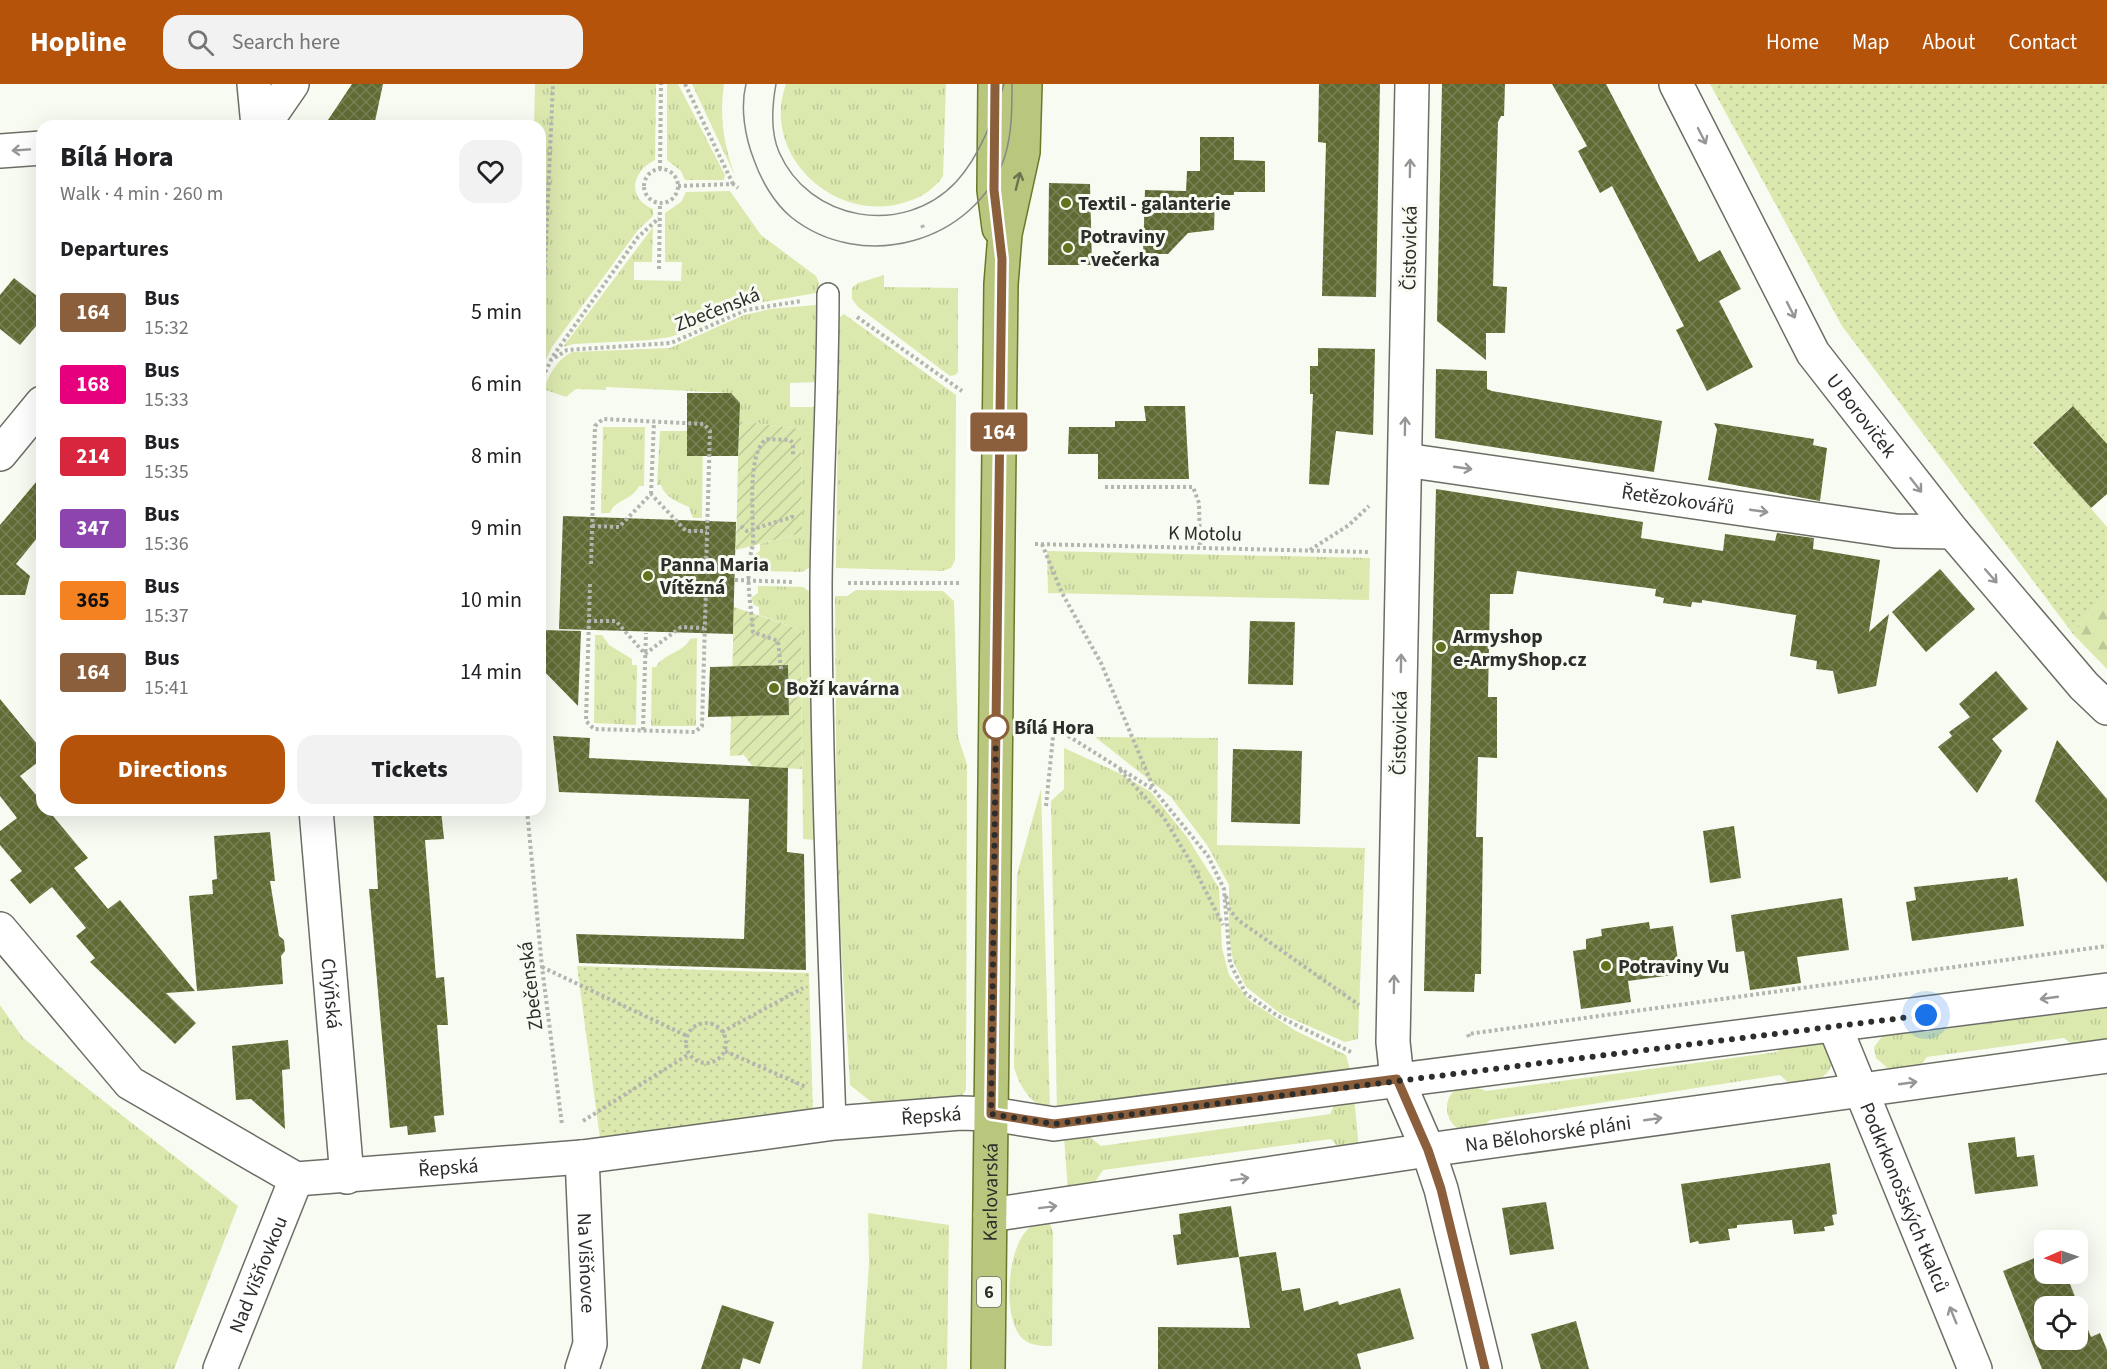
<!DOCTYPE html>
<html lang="en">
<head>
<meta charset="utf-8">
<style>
  :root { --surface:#fff; --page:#f2f2f2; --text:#202124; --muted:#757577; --accent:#b45309 }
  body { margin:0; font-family:"Source Sans 3",sans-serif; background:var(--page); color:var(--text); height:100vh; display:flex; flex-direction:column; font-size:22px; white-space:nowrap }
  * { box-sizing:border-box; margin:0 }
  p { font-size:20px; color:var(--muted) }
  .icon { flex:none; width:33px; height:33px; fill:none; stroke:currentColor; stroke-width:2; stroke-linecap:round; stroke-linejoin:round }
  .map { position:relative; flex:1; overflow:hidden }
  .panel { position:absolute; left:36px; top:36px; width:510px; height:696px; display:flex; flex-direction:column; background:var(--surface); border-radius:18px; box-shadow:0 6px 24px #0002 }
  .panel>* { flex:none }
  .badge { padding:0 12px; border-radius:4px; font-size:21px; line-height:39px }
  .needle { width:39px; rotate:268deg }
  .tools { position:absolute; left:2034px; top:1146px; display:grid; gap:12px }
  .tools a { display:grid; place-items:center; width:54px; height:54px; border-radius:12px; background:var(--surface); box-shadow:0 6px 24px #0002; font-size:30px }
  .you { position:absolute; width:30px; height:30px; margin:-15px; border:4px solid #fff; border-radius:50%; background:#1a73e8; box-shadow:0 0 0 9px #1a73e833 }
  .map>.badge { position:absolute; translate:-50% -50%; box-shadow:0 0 0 3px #fff }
  h2 { padding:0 24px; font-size:22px; line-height:54px }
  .round { display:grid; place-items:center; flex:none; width:63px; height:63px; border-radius:18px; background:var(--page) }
  .summary { display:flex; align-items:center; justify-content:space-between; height:102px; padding:0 24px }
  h1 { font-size:28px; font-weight:800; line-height:45px }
  .primary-button { display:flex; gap:12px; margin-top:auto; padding:12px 24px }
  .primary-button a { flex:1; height:69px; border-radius:18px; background:var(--accent); color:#fff; font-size:24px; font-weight:800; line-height:69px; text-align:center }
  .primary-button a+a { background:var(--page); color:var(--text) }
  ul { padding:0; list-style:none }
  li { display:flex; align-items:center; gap:18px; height:72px; padding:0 24px }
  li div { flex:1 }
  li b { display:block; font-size:22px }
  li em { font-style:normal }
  li .badge { min-width:66px; font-weight:700; text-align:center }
  header { display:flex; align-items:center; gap:36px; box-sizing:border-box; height:84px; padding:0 30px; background:var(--accent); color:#fff }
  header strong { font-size:28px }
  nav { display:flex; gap:33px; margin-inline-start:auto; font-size:21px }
  .search { width:420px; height:54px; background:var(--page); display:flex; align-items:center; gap:15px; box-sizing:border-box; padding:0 21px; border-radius:18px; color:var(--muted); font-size:22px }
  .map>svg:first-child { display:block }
  .grass { fill:url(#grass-tufts) }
  .forest { fill:url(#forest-firs) }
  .park { fill:url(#park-dots); fill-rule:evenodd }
  .garden { fill:url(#garden-furrows); fill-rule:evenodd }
  .building { fill:url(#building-cross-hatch); fill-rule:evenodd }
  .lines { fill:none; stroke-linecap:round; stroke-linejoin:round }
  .service-casing { stroke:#6c6e66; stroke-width:24 }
  .minor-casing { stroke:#6c6e66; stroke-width:36 }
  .primary-casing { stroke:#6a7829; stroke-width:36 }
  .path { stroke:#b3b5ae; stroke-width:4; stroke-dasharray:3 3; stroke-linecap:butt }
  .service { stroke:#fff; stroke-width:21 }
  .minor { stroke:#fff; stroke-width:33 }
  .primary { stroke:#b9c67e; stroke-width:33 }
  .tram { stroke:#868882; stroke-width:1.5 }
  .oneway { stroke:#969695 }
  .oneway2 { stroke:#6c7250 }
  .line-casing { stroke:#fff; stroke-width:14 }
  .line { stroke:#8b5e3c; stroke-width:9 }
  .walk { stroke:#2d2e2b; stroke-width:6; stroke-dasharray:0 10.8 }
  .poi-dot { fill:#63721e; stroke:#f8fbf2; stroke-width:2 }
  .stop-dot { fill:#fff; stroke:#8b5e3c; stroke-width:3 }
  .labels { text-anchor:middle; stroke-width:6; stroke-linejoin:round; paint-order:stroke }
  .shield { fill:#f8fbf2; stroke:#6a6c67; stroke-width:1.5 }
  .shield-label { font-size:18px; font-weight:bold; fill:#2d2e2b }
  .poi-label { font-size:20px; font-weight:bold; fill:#2d2e2b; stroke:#f8fbf2; text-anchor:start }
  .street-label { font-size:20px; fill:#2d2e2b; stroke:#f8fbf2 }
  .stop-label { font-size:20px; font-weight:bold; fill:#2d2e2b; stroke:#f8fbf2; text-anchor:start }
</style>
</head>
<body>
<header>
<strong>Hopline</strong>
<div class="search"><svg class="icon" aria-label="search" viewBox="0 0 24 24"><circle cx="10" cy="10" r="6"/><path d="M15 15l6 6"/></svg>Search here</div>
<nav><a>Home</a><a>Map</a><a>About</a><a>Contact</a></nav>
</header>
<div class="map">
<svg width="2107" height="1285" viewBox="0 0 2107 1285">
  <defs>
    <pattern id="grass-tufts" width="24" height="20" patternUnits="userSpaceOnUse" patternTransform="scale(1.5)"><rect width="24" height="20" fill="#dbe9af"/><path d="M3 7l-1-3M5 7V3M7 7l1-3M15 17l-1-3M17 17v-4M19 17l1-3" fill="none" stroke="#bcc897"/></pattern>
    <pattern id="forest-firs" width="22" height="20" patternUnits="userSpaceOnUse" patternTransform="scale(1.5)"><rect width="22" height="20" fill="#dbe9af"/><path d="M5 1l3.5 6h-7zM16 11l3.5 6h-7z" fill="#bcc897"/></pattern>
    <pattern id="park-dots" width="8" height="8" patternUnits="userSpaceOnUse" patternTransform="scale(1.5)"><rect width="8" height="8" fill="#dbe9af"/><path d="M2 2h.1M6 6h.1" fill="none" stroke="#bcc897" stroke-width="1.8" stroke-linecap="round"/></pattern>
    <pattern id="garden-furrows" width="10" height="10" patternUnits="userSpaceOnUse" patternTransform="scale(1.5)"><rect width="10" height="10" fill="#dbe9af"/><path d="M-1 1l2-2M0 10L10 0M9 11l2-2" fill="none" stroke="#bcc897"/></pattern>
    <pattern id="building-cross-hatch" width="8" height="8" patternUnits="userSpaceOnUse" patternTransform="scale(1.5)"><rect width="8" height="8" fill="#606b34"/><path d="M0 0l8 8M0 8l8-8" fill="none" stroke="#788057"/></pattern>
  </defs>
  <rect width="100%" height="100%" fill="#f8fbf2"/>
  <path class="grass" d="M535,0H656L655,76C632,87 626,114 653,125V132L638,146L552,263L540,288V42H534Z
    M667,0H678L725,91L724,96H685L681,87L667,76Z
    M692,0H724C719,33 724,63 736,94Z
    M786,0H946L943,92C935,105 922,113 906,118C837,141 760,73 786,0Z
    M730,107L761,151L816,192L819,199L816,209L740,222L691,246L670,253L650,256L574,260L563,263L653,143L652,178H634V196L681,197L682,178H665V129L681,118L686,108Z
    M884,191V203L958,204V288L955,291L950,292L858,223L852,215V204L858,199Z
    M816,221L818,225L819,298L790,299V323H817L812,482L802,488L760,487L752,472L760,467V460L802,449L801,345L739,337L731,309L606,303V306L576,305L566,313L543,305C551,289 556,276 572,268L670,264L744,231L770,225Z
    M844,230L956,311L955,476L951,484L942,487L836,484L839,234Z
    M603,343H645L644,402H639C633,416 614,416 610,429H601Z
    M660,347H703L702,434H693L689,423C678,418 665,414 661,401H657Z
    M1047,467L1370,474L1369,516L1048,509Z
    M758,502L803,503L811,509L815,756L803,755L801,546L759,531V523L754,521L751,514L758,509Z
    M856,506L943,507L954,517L958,653L967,680L966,1006L960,1015L875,1021L850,1001L837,794L835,512H847Z
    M595,551H602L609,561L632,575V581H637L636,641L594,639Z
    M697,554L696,642H651L652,583H656C664,569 683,569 690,555Z
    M1095,653L1218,654L1217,761L1365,764L1358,955L1345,958L1281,930L1246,903L1233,877L1229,852V801L1207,761L1171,713Z
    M1064,664L1119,689L1151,708L1187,753L1219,804L1222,864L1229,891L1250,917L1296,947L1346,971L1350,986L1057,1028L1051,717L1064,705Z
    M1041,705L1050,1027C1030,1019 1020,1004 1014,983L1017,790Z
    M2107,914V961L2075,963L2064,954L1927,973L1919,984L1892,988L1876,974L1874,963L1887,946L1914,940L1924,948L2062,929L2073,918Z
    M0,921L23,954L238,1122L174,1285H0Z
    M1824,957L1833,978C1826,998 1811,998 1792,1002L1780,991L1490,1036L1480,1046C1474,1047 1467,1048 1461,1046C1437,1036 1443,988 1486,1007L1777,968L1785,958Z
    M1354,1012L1359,1066L1344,1070L1331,1055L1103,1086L1091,1104L1068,1107L1064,1053L1084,1048L1101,1062L1330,1030L1338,1013Z
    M868,1129L949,1141L947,1285H862L869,1180Z
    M1049,1137L1053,1149L1052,1262C1042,1262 1030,1262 1022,1254C1002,1234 1007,1165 1028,1145C1033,1140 1041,1139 1049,1137Z"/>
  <path class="forest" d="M2107,508V585L2073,550Z"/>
  <path class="park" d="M1710,0H2107V364L2069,399L2107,443V508L2073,550L1842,242ZM2072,322L2084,336L2044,373L2032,360Z
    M577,882L809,889L813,1031L600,1054Z"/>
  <path class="garden" d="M739,337L801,345L802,449L736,466Z
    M734,523L801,546L802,685L753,683L744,671L730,672ZM788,581L789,631L756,632L755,582Z"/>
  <path class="building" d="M352,0H383L374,42H324Z
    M1319,0H1380L1376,213L1322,212L1326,59L1318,58Z
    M1442,0H1505L1504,32H1501L1498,38L1493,202L1507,203L1505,249H1486V276L1437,237Z
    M1552,0H1606L1699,178L1720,166L1741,205L1719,217L1753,283L1707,307L1676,246L1684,242L1612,102L1600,109L1578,67L1587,62Z
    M1200,53H1234V76L1265,77V108H1234V111H1215L1214,146L1188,149L1168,170H1143L1145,106L1186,107L1187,87H1200Z
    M1049,99L1090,100L1092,181H1048Z
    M14,194L42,216V235L20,261L0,245V211Z
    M1318,264L1375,265L1373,351L1336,347L1329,401L1309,400L1313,310H1310V282H1318Z
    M1436,285L1487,287V305L1492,307L1662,337L1654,388L1435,354Z
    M687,309H731L740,319L738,372H687Z
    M1144,322H1185L1189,395H1098V370H1068L1069,343H1115V337H1146Z
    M2073,322L2107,360V410L2091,424L2033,359Z
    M1714,339L1814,355L1813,361L1827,364L1820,417L1708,396L1717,345Z
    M42,391V448L16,480L30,492L25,511H0V441Z
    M1436,405L1643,438L1641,454L1723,467L1725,450L1775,457L1777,449L1814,454L1813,465L1880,476L1869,548L1889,530L1876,602L1838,610L1833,587L1816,585L1817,577L1790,572L1796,531L1702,516V519L1692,518L1691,523L1663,519L1664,514L1655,512L1656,505L1517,487L1513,510H1490L1488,613H1497V674L1478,673L1476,753H1483L1481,890H1475L1474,908L1424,907Z
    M563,432L736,438L733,550L559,545Z
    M1940,485L1975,525L1926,568L1892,528Z
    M1250,537L1295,538L1293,601L1248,600Z
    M540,546L581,547L578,622L540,583Z
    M788,581L789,631L708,633L710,583Z
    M1996,587L2028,625L1992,655L2002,667L1977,709L1938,663L1952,652L1949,648L1970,633L1959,620Z
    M0,615L42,666V675L20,692L42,718V726H48L88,774L74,784L108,825L120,816L195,907L166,909L196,939L175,960L90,878L95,874L76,852L86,844L52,803L30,820L10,796L22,787L0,761V747L17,734L0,712Z
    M553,652L590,654L589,674L788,684L787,768L804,770L806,886L579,879L576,850L744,855L749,715L559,708Z
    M2057,656L2107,715V799L2035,717Z
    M1233,665L1302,667L1300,740L1231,738Z
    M373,726H441L444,755L425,756L436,894L444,893L448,941H437L444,1031L434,1032L436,1048L408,1051L407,1042L390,1044L369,805H378Z
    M1734,742L1741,794L1710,799L1703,747Z
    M270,748L275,797H270L279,852L284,856L285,867L281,872L283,900L197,907L189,812L213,810L212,796L217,795L214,752Z
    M2008,793V796L2017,794L2024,842L1912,857L1906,818L1916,816L1914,803Z
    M1842,814L1849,866L1797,873L1801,899L1750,906L1744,867L1736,868L1731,831Z
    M1649,838L1650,845L1673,842L1680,890L1628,897L1631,918L1581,925L1573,867L1586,865V855L1602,852L1601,845Z
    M288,956L290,985L282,986L285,1045L251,1015L236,1016L232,962Z
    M2015,1053L2017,1073L2034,1071L2038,1102L1975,1110L1968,1059Z
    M1830,1079L1837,1130L1832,1131L1834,1141L1824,1143L1825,1147L1794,1150L1792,1136L1737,1141V1144L1728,1145L1730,1156L1699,1160L1698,1157L1690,1159L1681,1100Z
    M1546,1118L1554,1165L1510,1171L1502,1124Z
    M1231,1122L1239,1173L1177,1181L1173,1151L1181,1150L1179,1130Z
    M1276,1168L1282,1207L1300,1204L1304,1227L1338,1217L1339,1221L1400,1204L1414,1255L1357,1270L1361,1285H1158V1243L1250,1244L1239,1173Z
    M2044,1170V1190H2066L2091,1253L2100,1249L2107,1266V1285H2042L2003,1187ZM2044,1222H2078V1256H2044Z
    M722,1221L774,1238L760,1280L743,1274L740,1285H701Z
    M1576,1237L1589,1285H1541L1531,1250Z"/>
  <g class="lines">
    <defs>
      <path id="service" d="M828,210C828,307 822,403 821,500C821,680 829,859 835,1039"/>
      <g id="minor">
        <path d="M254,0L258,42"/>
        <path d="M1412,0L1393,958L1397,995L1428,1066L1441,1105L1485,1285"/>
        <path id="s1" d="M1676,0L1813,269L1953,448L2084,602L2107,624"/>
        <path d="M263,42L292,0"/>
        <path d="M0,67L42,64"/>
        <path d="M0,370L42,319"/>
        <path id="s2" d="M1405,376L1896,447L1953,448"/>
        <path id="s3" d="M316,726L347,1093"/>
        <path id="s4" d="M0,845L130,999L296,1095L582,1073L835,1039L961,1029L991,1030L1054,1040L2107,906"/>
        <path id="s5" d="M1835,943L1975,1285"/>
        <path id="s6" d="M582,1073L590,1260L582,1285"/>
        <path id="s7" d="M990,1131L1428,1066L2107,972"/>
        <path id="s8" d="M220,1285L296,1095"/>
      </g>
      <g id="primary">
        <path d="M995,0L994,106L999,144"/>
        <path id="s9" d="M988,1285L1001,200L1005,150L1023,68L1025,0"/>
      </g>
    </defs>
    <use href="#service" class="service-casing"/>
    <use href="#minor" class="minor-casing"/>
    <use href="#primary" class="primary-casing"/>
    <path class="path" d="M685,0L733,100
      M644 102a17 17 0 1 1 34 0a17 17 0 1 1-34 0Z
      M660,85L661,0
      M678,102L733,100L738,104
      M922,141L924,146
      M659,185L660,119
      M857,233L962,307
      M553,272L638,153L659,134
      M540,293L553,0
      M540,299L551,276L567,266L671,259L746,226L801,217
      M1105,403H1193L1199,419L1200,464
      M651,410L654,338
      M592,442L619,443L651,410L686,447H707
      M741,442L747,447L792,433V430
      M1035,460L1368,468
      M1042,460L1062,509L1101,579L1154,705
      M1310,466L1349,441L1369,422
      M591,480L595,342L603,335L704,340L710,347L706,484
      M735,496L792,498
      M848,499H961
      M590,500L586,637L594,645L695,648L702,642L706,504
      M588,537H616L645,570L681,543L704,544
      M781,585L778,557L753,548C751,519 744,490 753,461C754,436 746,370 766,355L790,356L793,359V371
      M643,646L646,549
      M1120,686L1164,734L1193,782L1223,841
      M1046,722L1054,643L1154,706L1208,772L1224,805L1230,879L1246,910L1278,932L1351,968
      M527,726L542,883L562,1041
      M1226,812L1229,825L1238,836L1359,921
      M542,883L687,952
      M686 959a20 20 0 1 1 40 0a20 20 0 1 1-40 0Z
      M722,948L803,904
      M1469,953L1468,950L2107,862
      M725,967L806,1003
      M583,1037L689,970"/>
    <use href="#service" class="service"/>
    <use href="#minor" class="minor"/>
    <use href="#primary" class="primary"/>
    <path class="tram" d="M746,0C740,24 745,53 754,76C761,96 774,119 791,133C862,190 976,159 1005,72C1012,49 1012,24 1012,0
      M776,0C772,22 770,47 779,68C809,137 903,154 956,98C980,72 994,33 1004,0"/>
  </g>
  <defs><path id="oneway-shaft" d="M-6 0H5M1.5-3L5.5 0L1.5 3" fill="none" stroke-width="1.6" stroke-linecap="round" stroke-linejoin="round" transform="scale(1.5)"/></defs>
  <g class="oneway">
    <use href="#oneway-shaft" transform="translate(1702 52) rotate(63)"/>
    <use href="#oneway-shaft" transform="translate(21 66) rotate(176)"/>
    <use href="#oneway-shaft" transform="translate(1410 84) rotate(-89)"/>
    <use href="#oneway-shaft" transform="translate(1791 226) rotate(63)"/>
    <use href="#oneway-shaft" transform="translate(1405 342) rotate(-89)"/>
    <use href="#oneway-shaft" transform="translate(1463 384) rotate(8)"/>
    <use href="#oneway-shaft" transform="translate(1916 401) rotate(52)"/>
    <use href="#oneway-shaft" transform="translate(1759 427) rotate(8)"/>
    <use href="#oneway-shaft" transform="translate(1991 492) rotate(49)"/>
    <use href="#oneway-shaft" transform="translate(1401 579) rotate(-89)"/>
    <use href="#oneway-shaft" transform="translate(1394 900) rotate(-89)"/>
    <use href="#oneway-shaft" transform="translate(2049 914) rotate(172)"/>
    <use href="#oneway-shaft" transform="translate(1908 999) rotate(-8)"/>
    <use href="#oneway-shaft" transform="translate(1653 1035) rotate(-8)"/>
    <use href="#oneway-shaft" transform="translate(1240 1095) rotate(-9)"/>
    <use href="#oneway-shaft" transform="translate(1048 1123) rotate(-7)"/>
    <use href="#oneway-shaft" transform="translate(1953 1231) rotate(-112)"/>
  </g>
  <use class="oneway2" href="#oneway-shaft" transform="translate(1018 97) rotate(-76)"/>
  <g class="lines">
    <defs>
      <path id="line" d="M995,0L994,106L1002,175L991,1030L1054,1040L1397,995L1428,1066L1441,1105L1485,1285"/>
    </defs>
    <use href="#line" class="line-casing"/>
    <use href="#line" class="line"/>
    <path class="walk" d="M996,643L991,1030L1054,1040L1926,931"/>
  </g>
  <g class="poi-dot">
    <circle cx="1066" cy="119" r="6"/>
    <circle cx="1068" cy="164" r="6"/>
    <circle cx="648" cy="492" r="6"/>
    <circle cx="1441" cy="563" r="6"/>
    <circle cx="774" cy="604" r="6"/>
    <circle cx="1606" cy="882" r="6"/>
  </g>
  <circle class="stop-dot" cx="996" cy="643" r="12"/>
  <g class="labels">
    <rect class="shield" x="977" y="1193" width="24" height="30" rx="4.5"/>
    <g class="shield-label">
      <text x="989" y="1214">6</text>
    </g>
    <g class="poi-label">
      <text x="1078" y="126">Textil - galanterie</text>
      <text x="1080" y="159">Potraviny<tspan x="1080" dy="23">- večerka</tspan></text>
      <text x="660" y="487">Panna Maria<tspan x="660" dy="23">Vítězná</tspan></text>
      <text x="1453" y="559">Armyshop<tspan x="1453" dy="23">e-ArmyShop.cz</tspan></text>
      <text x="786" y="611">Boží kavárna</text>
      <text x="1618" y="889">Potraviny Vu</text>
    </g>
    <g class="street-label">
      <text transform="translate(1409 164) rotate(-89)" y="7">Čistovická</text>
      <text transform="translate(717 225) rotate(-21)" y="7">Zbečenská</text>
      <text dy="7" stroke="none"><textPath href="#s1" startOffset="381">U Boroviček</textPath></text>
      <text dy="7" stroke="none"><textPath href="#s2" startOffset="276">Řetězokovářů</textPath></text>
      <text transform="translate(1205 449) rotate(1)" y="7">K Motolu</text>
      <text transform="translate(1399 649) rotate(-89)" y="7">Čistovická</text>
      <text transform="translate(530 902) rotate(-97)" y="7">Zbečenská</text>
      <text dy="7" stroke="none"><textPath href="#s3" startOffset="184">Chýňská</textPath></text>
      <text dy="7" stroke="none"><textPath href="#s4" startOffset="1032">Řepská</textPath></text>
      <text dy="7" stroke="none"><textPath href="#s7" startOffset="564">Na Bělohorské pláni</textPath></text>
      <text dy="7" stroke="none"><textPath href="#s4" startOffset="546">Řepská</textPath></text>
      <text dy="7" stroke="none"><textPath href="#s9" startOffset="177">Karlovarská</textPath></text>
      <text dy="7" stroke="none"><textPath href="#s5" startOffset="184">Podkrkonošských tkalců</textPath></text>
      <text dy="7" stroke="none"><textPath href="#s6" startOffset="106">Na Višňovce</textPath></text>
      <text dy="7" stroke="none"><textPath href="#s8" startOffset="102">Nad Višňovkou</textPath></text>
    </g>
    <g class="stop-label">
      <text x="1014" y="650">Bílá Hora</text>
    </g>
  </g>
</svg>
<div class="tools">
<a><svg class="needle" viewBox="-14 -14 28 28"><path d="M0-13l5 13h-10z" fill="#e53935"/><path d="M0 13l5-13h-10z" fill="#757577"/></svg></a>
<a><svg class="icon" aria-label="locate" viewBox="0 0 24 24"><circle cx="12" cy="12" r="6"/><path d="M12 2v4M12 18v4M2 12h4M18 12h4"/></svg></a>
</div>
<div class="you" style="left:1926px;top:931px"></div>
<b class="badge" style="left:999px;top:348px;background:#8b5e3c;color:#fff">164</b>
<section class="panel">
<div class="summary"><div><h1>Bílá Hora</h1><p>Walk · 4 min · 260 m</p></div><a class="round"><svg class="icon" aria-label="heart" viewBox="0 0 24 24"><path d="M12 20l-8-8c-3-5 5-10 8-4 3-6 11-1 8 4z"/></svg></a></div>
<h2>Departures</h2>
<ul>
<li><span class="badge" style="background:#8b5e3c;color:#fff">164</span><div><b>Bus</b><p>15:32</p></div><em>5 min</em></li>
<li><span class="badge" style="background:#e6007e;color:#fff">168</span><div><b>Bus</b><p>15:33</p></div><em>6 min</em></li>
<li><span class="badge" style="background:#d7263d;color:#fff">214</span><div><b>Bus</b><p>15:35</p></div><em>8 min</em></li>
<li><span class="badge" style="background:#8e44ad;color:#fff">347</span><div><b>Bus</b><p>15:36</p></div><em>9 min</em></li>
<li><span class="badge" style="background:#f58220;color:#111">365</span><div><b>Bus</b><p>15:37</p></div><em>10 min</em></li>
<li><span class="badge" style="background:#8b5e3c;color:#fff">164</span><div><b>Bus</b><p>15:41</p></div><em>14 min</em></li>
</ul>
<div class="primary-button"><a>Directions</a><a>Tickets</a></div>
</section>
</div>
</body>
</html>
